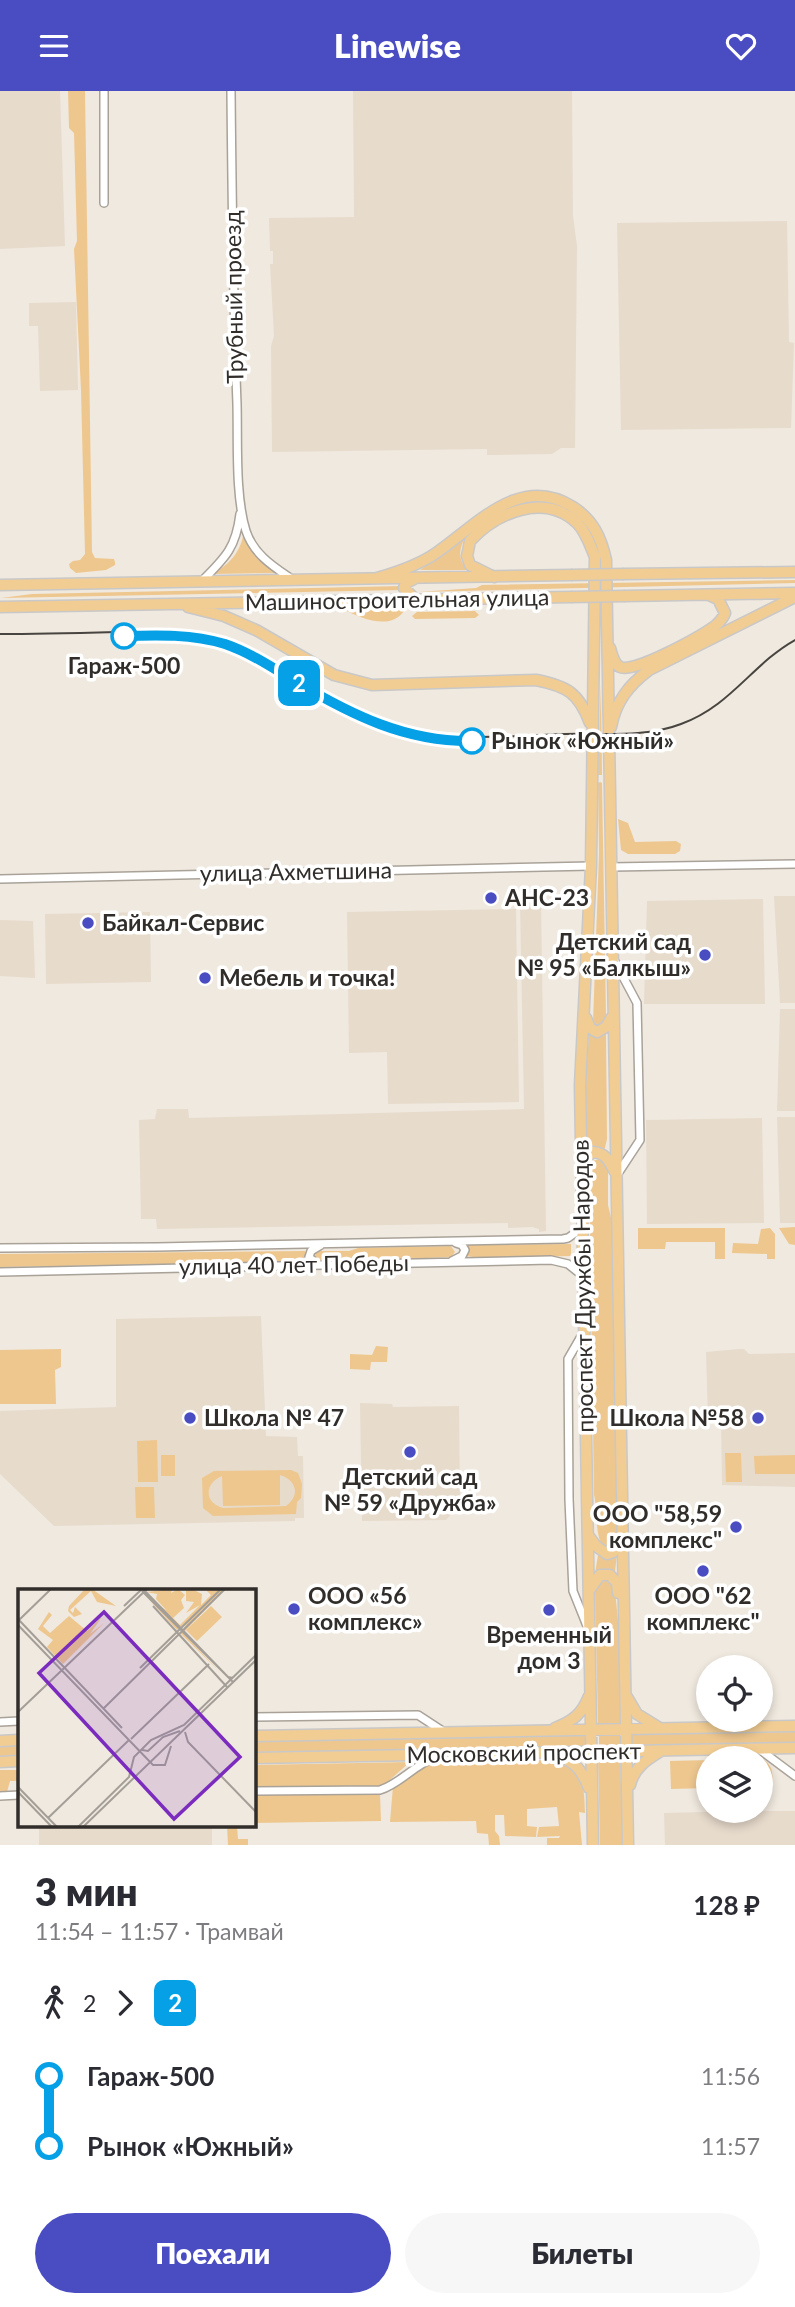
<!DOCTYPE html>
<html lang="ru">
<head>
<meta charset="utf-8">
<style>
  :root { --surface:#fff; --page:#f7f7f7; --text:#2b2b33; --muted:#7c7c81; --accent:#4a4cc2 }
  body { margin:0; font-family:Lato,sans-serif; background:var(--page); color:var(--text); height:100vh; display:flex; flex-direction:column; font-size:26px; white-space:nowrap }
  * { box-sizing:border-box; margin:0 }
  p { font-size:23px; color:var(--muted) }
  .icon { flex:none; width:38px; height:38px; fill:none; stroke:currentColor; stroke-width:2; stroke-linecap:round; stroke-linejoin:round }
  .map { position:relative; height:1754px; overflow:hidden }
  .sheet { display:flex; flex-direction:column; background:var(--surface); flex:1 }
  .sheet>* { flex:none }
  .badge { padding:0 14px; border-radius:10px; font-size:24px; line-height:46px }
  .controls { position:absolute; left:696px; top:1564px; display:grid; gap:14px }
  .controls a { display:grid; place-items:center; width:77px; height:77px; border-radius:50%; background:var(--surface); box-shadow:0 4px 10px #0003; font-size:35px }
  .map>.badge { position:absolute; translate:-50% -50%; box-shadow:0 0 0 4px #fff }
  .legs { display:flex; align-items:center; gap:10px; height:77px; padding:0 35px; font-size:23px }
  .legs p { margin-inline-start:auto }
  .head { display:flex; align-items:center; justify-content:space-between; height:119px; padding:0 35px }
  h1 { font-size:38px; font-weight:800; line-height:52px }
  .cta { display:flex; gap:14px; margin-top:auto; padding:14px 35px }
  .cta a { flex:1; height:80px; border-radius:42px; background:var(--accent); color:#fff; font-size:28px; font-weight:800; line-height:80px; text-align:center }
  .cta a+a { background:var(--page); color:var(--text) }
  ul { padding:0 35px; list-style:none }
  li { display:flex; align-items:center; gap:24px; height:70px; font-size:26px }
  li i { display:grid; place-items:center; width:10px; height:100%; margin:0 9px; background:currentColor }
  li i::after { content:''; width:18px; height:18px; margin:-9px; border:5px solid; border-radius:50%; background:var(--surface) }
  li p { margin-inline-start:auto }
  li:first-child i { background:linear-gradient(#0000 50%,currentColor 0) }
  li:last-child i { background:linear-gradient(currentColor 50%,#0000 0) }
  header { display:flex; justify-content:space-between; align-items:center; height:91px; padding:0 35px; background:var(--accent); color:#fff; font-size:32px; font-weight:800 }
  .map>svg:first-child { display:block }
  .built { fill:#e7dbcc }
  .green { fill:#eec78f; fill-rule:evenodd }
  .lines { fill:none; stroke-linecap:round; stroke-linejoin:round }
  .minor-casing { stroke:#a9a299; stroke-width:10 }
  .major-casing { stroke:#c9c8c8; stroke-width:13 }
  .minor { stroke:#fff; stroke-width:7 }
  .major { stroke:#f2cd93; stroke-width:10 }
  .tram { stroke:#484440; stroke-width:2 }
  .major-bridge-casing { stroke:#c9c8c8; stroke-width:13; stroke-linecap:butt }
  .major-bridge { stroke:#f2cd93; stroke-width:10 }
  .line-1-casing { stroke:#fff; stroke-width:16 }
  .line-1 { stroke:#06a0e6; stroke-width:10 }
  .stop-1-dot { fill:#fff; stroke:#06a0e6; stroke-width:3.5 }
  .poi-dot { fill:#4a4cc2; stroke:#fff; stroke-width:2.5 }
  .labels { text-anchor:middle; stroke-width:7; stroke-linejoin:round; paint-order:stroke }
  .street-label { font-size:23px; fill:#302d2a; stroke:#fff }
  .stop-label { font-size:23px; font-weight:bold; fill:#302d2a; stroke:#fff }
  .poi-label { font-size:23px; font-weight:bold; fill:#302d2a; stroke:#fff; text-anchor:start }
  .inset-road { fill:none; stroke:#a39e97; stroke-width:2 }
  .view { fill:#7b2cbf; fill-opacity:0.15; stroke:#7b2cbf; stroke-width:3.5 }
  .inset-edge { fill:none; stroke:#302d2a; stroke-width:3.5 }
</style>
</head>
<body>
<header><svg class="icon" aria-label="menu" viewBox="0 0 24 24"><path d="M4 6h16M4 12h16M4 18h16"/></svg>Linewise<svg class="icon" aria-label="heart" viewBox="0 0 24 24"><path d="M12 20l-8-8c-3-5 5-10 8-4 3-6 11-1 8 4z"/></svg></header>
<div class="map">
<svg width="795" height="1754" viewBox="0 0 795 1754">
  <rect width="100%" height="100%" fill="#f0e9df"/>
  <path class="built" d="M0,0H60L65,155L0,158Z
    M353,0H572L573,125L577,155L575,357H561L552,363L496,364H487V358L272,361L271,255L274,245L270,173H273V160H270L269,127L354,126Z
    M787,130L789,251L794,252L791,337L621,339L617,132Z
    M76,211L78,299L40,300L38,235H29V212Z
    M774,805H795V912H780Z
    M763,808L765,913H644L647,810Z
    M541,810L546,1140L539,1141V1138L532,1136L508,1137V1132L157,1138L156,1128H141L139,1029L155,1028L157,1018H188L189,1027L524,1018L520,811Z
    M516,818L519,1011L388,1013L387,961L349,962L347,821Z
    M150,821L151,891L46,893L45,823Z
    M0,829L33,830L35,887L0,885Z
    M780,918H795V1020H777Z
    M777,1026H795V1132H780Z
    M762,1027L764,1132L647,1133L646,1029Z
    M261,1225L266,1345L297,1346L298,1365H303L304,1427H295V1430L54,1435L0,1383V1320L116,1316V1228Z
    M739,1258H744L749,1263L795,1262V1396L722,1394L721,1329L720,1326L708,1327L706,1261Z
    M360,1312L392,1313L393,1316L459,1315L460,1413L446,1429L362,1430Z
    M747,1720H795V1754H665L664,1722Z
    M212,1735V1754H39V1737Z"/>
  <path class="green" d="M68,0H85L92,461L95,467L114,468L115,471V474L106,479L76,482L70,477L69,473L73,470L80,469L85,463L81,299L74,158L77,150L74,42L69,37Z
    M244,437L258,466L277,482L212,483C231,473 243,458 244,437Z
    M466,445C460,456 456,467 468,479H420Z
    M795,489V492L419,501L476,497L482,494Z
    M402,495V499L1,507L32,503Z
    M406,517C393,541 362,528 343,518Z
    M475,520L479,524L475,527L415,528L412,525L417,521Z
    M601,592L602,684H598Z
    M600,691L602,692L606,924L604,933L598,936L593,932L599,762L598,692Z
    M618,728L628,732L635,751L676,750L681,753L680,760L675,763H628L621,759Z
    M589,943L599,946L606,943L607,1048L604,1061H585V998Z
    M600,1068L608,1077V1114L612,1131L617,1406C617,1422 624,1452 605,1457C594,1449 598,1418 594,1404L589,1074L592,1070Z
    M795,1136V1154L789,1153L779,1137Z
    M638,1137H725V1168H715V1151H666L665,1158H638Z
    M770,1137L775,1143V1168H767V1163L732,1162L733,1152L758,1153L761,1138Z
    M571,1153V1165L481,1167L466,1165L465,1154Z
    M451,1155L455,1161L451,1166L321,1171L316,1168L315,1163L318,1160H349L358,1157Z
    M305,1160L307,1171L0,1176V1163Z
    M376,1255L388,1256L387,1271H371L370,1279L350,1278V1263L372,1264Z
    M61,1258V1276L55,1279L56,1313H0V1259Z
    M157,1349L158,1391H138L137,1350Z
    M725,1362H741L742,1391H726Z
    M161,1364H175V1385H161Z
    M795,1364V1383H755L754,1365Z
    M291,1379L298,1382L302,1393L301,1407L297,1411L296,1423L213,1425L203,1417L202,1387L214,1380ZM280,1384C296,1389 301,1404 286,1415L223,1417C203,1411 205,1392 222,1385L223,1415L280,1414Z
    M135,1396H154L155,1427H136Z
    M617,1463L615,1481L604,1478L595,1482L598,1464L604,1466Z
    M607,1489L610,1490L615,1499L619,1540L620,1632L598,1633L595,1500L599,1490Z
    M795,1641V1652L631,1654V1643Z
    M620,1643V1654H599V1644Z
    M587,1644V1656L254,1661V1650Z
    M19,1653V1665H0V1654Z
    M598,1666H620L623,1754H600Z
    M757,1666C775,1672 773,1684 772,1701H761V1668H742Z
    M561,1669C585,1676 584,1700 585,1722L579,1721L582,1754H547V1747H559L560,1745L537,1746L539,1736L559,1735L557,1716L527,1718V1735L537,1736L536,1746L505,1745L504,1724H495V1740L499,1745L500,1754H489L488,1743L477,1742L476,1730L390,1731L393,1695L410,1682L432,1671Z
    M709,1669V1697L671,1698L670,1670Z
    M410,1671L383,1695L254,1697V1674Z
    M0,1679H19V1690H10L7,1701H0Z
    M254,1703H380L381,1730L254,1732Z
    M227,1735H237L238,1748H248V1754H228Z"/>
  <g class="lines">
    <defs>
      <path id="minor" d="M104,0V112
        M231,0C232,104 233,209 237,313C238,351 235,405 246,440C254,464 274,476 293,489
        M202,490C225,467 236,457 240,423
        M611,776L795,773
        M0,788L591,775
        M613,867L637,912L640,1049L617,1084
        M0,1157L157,1156L563,1148L568,1147L582,1137
        M452,1170L462,1165L465,1159L462,1154L456,1152
        M318,1174L309,1166L311,1160L321,1154
        M0,1181L551,1169L568,1173L583,1185
        M583,1242L568,1268L569,1408L573,1500L587,1535
        M254,1626L418,1624L444,1641
        M0,1631L19,1630
        M759,1658L795,1685
        M254,1700L380,1699C400,1693 415,1673 436,1666
        M0,1705L19,1704"/>
      <path id="major" d="M624,483L795,481
        M494,486L470,474L467,465L470,450C496,422 544,401 577,432C586,441 590,454 595,466L591,775L580,994L593,1754
        M377,487C398,481 419,474 436,462C477,434 520,382 573,416C593,429 601,446 606,469L628,1754
        M416,487L406,492L404,497L416,509
        M0,494L571,484
        M625,505L795,502
        M0,516L571,506
        M188,516L224,525L256,539L334,584L372,594L536,589C567,595 579,602 590,632
        M610,557C612,563 613,572 620,576C634,583 701,545 715,535C720,531 723,527 725,522L718,508L709,504
        M611,636C616,610 629,594 649,579L795,506
        M586,927L590,937L597,941L606,936L612,926
        M583,1076L585,1067L593,1061C606,1062 609,1070 615,1081
        M588,1444L596,1455L607,1463L613,1461L622,1445
        M590,1498L600,1484H610L617,1492L618,1502
        M627,1606L637,1623L658,1636
        M555,1637C573,1630 582,1623 589,1605
        M254,1645L795,1635
        M0,1650L19,1649
        M558,1665C576,1671 582,1680 589,1697
        M254,1667L795,1657
        M0,1671L19,1670
        M630,1694C634,1677 646,1669 661,1660"/>
    </defs>
    <use href="#minor" class="minor-casing"/>
    <use href="#major" class="major-casing"/>
    <use href="#minor" class="minor"/>
    <use href="#major" class="major"/>
    <path class="tram" d="M0,543C39,543 78,542 117,541C148,541 181,538 212,546C270,560 317,605 372,628C434,654 500,645 565,643C603,642 645,647 681,633C731,615 752,573 795,549"/>
    <defs>
      <path id="major-bridge" d="M571,484L624,483
        M571,506L625,505"/>
    </defs>
    <use href="#major-bridge" class="major-bridge-casing"/>
    <use href="#major-bridge" class="major-bridge"/>
  </g>
  <g class="lines">
    <defs>
      <path id="line-1" d="M124,545C158,544 192,543 225,553C251,562 273,577 296,591C352,624 406,651 472,650"/>
    </defs>
    <use href="#line-1" class="line-1-casing"/>
    <use href="#line-1" class="line-1"/>
  </g>
  <g class="stop-1-dot">
    <circle cx="124" cy="545" r="12"/>
    <circle cx="472" cy="650" r="12"/>
  </g>
  <g class="poi-dot">
    <circle cx="491" cy="807" r="7"/>
    <circle cx="88" cy="832" r="7"/>
    <circle cx="705" cy="864" r="7"/>
    <circle cx="205" cy="887" r="7"/>
    <circle cx="190" cy="1327" r="7"/>
    <circle cx="758" cy="1327" r="7"/>
    <circle cx="410" cy="1361" r="7"/>
    <circle cx="736" cy="1436" r="7"/>
    <circle cx="703" cy="1480" r="7"/>
    <circle cx="294" cy="1518" r="7"/>
    <circle cx="549" cy="1519" r="7"/>
  </g>
  <g class="labels">
    <g class="street-label">
      <text transform="translate(234 206) rotate(-91)" y="8">Трубный проезд</text>
      <text transform="translate(397 509) rotate(-1)" y="8">Машиностроительная улица</text>
      <text transform="translate(296 781) rotate(-1)" y="8">улица Ахметшина</text>
      <text transform="translate(294 1174) rotate(-1)" y="8">улица 40 лет Победы</text>
      <text transform="translate(583 1195) rotate(-91)" y="8">проспект Дружбы Народов</text>
      <text transform="translate(524 1662) rotate(-1)" y="8">Московский проспект</text>
    </g>
    <g class="stop-label">
      <text x="124" y="583">Гараж-500</text>
      <text x="491" y="658" text-anchor="start">Рынок «Южный»</text>
    </g>
    <g class="poi-label">
      <text x="505" y="815">АНС-23</text>
      <text x="102" y="840">Байкал-Сервис</text>
      <text x="691" y="859" text-anchor="end">Детский сад<tspan x="691" dy="26">№ 95 «Балкыш»</tspan></text>
      <text x="219" y="895">Мебель и точка!</text>
      <text x="204" y="1335">Школа № 47</text>
      <text x="744" y="1335" text-anchor="end">Школа №58</text>
      <text x="410" y="1394" text-anchor="middle">Детский сад<tspan x="410" dy="26">№ 59 «Дружба»</tspan></text>
      <text x="722" y="1431" text-anchor="end">ООО "58,59<tspan x="722" dy="26">комплекс"</tspan></text>
      <text x="308" y="1513">ООО «56<tspan x="308" dy="26">комплекс»</tspan></text>
      <text x="703" y="1513" text-anchor="middle">ООО "62<tspan x="703" dy="26">комплекс"</tspan></text>
      <text x="549" y="1552" text-anchor="middle">Временный<tspan x="549" dy="26">дом 3</tspan></text>
    </g>
  </g>
  <g transform="translate(18 1498)">
    <rect width="238" height="238" fill="#f0e9df"/>
    <path d="M67,0H74L98,17L79,13L73,2L52,21L55,24L57,18L64,25L56,28L50,22L51,17ZM154,0L153,4L160,0L167,6L163,11L166,19L155,29L162,36L182,16L168,24L176,13L168,12V0H183L176,1L184,5L183,16L193,6L187,0H207L165,44L201,82L162,44L173,29L159,41L126,5L149,22L138,10L139,5L128,3ZM193,17L204,28L179,52L168,41ZM31,23L34,26L25,37L32,44L51,27L69,42L84,28L72,45L86,34L45,75L29,58L35,51L20,40Z" fill="#eec78f"/>
    <path class="inset-road" d="M125,0L210,88L215,89M124,2L215,93M106,17L124,0M135,17L209,98M0,30L104,139M0,32L33,0M0,36L135,176H147L153,157M122,79L203,0M86,119L207,0M0,123L129,0M167,143L170,153L238,223M113,150L191,75M124,161L130,162L145,148L162,142M0,198L39,238M0,203L34,238M30,229L111,151M60,238L111,188L116,168L133,151L166,136L238,66M65,238L238,71"/>
    <path class="view" d="M86,23L222,168L156,230L21,84Z"/>
    <rect width="238" height="238" class="inset-edge"/>
  </g>
</svg>
<div class="controls">
<a><svg class="icon" aria-label="locate" viewBox="0 0 24 24"><circle cx="12" cy="12" r="6"/><path d="M12 2v4M12 18v4M2 12h4M18 12h4"/></svg></a>
<a><svg class="icon" aria-label="layers" viewBox="0 0 24 24"><path d="M12 4l9 5-9 5-9-5zM3 14l9 5 9-5"/></svg></a>
</div>
<b class="badge" style="left:299px;top:592px;background:#06a0e6;color:#fff">2</b>
</div>
<section class="sheet">
<div class="head"><div><h1>3 мин</h1><p>11:54 – 11:57 · Трамвай</p></div><b>128 ₽</b></div>
<div class="legs"><svg class="icon" aria-label="walk" viewBox="0 0 24 24"><circle cx="13" cy="4" r="2"/><path d="M13 8l-2 6 4 7M11 14l-3 7M7 12l3-4h3l4 4"/></svg>2<svg class="icon" aria-label="forward" viewBox="0 0 24 24"><path d="M9 5l7 7-7 7"/></svg><b class="badge" style="background:#06a0e6;color:#fff">2</b></div>
<ul>
<li><i style="color:#06a0e6"></i><b>Гараж-500</b><p>11:56</p></li>
<li><i style="color:#06a0e6"></i><b>Рынок «Южный»</b><p>11:57</p></li>
</ul>
<div class="cta"><a>Поехали</a><a>Билеты</a></div>
</section>
</body>
</html>
